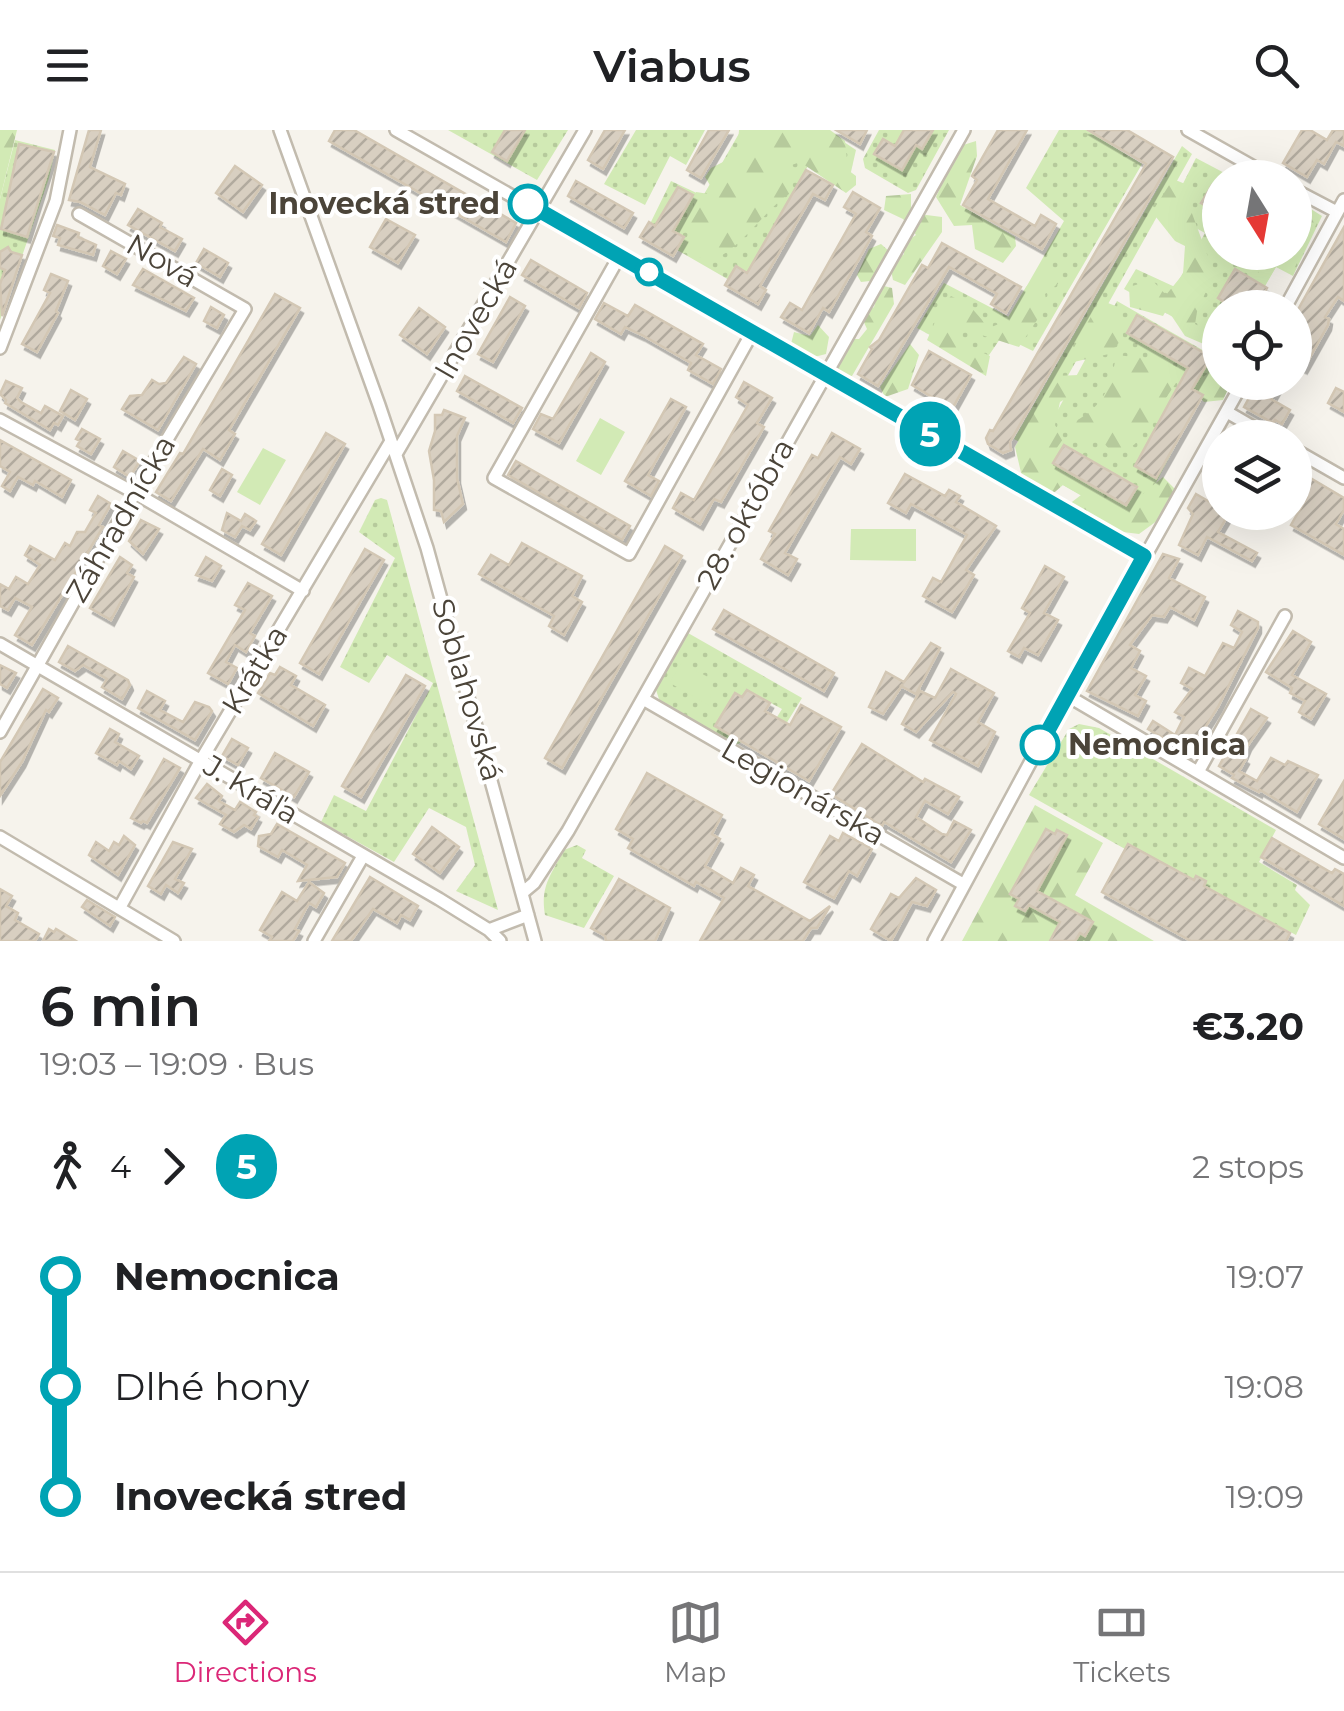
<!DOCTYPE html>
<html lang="en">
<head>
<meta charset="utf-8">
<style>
  :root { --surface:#fff; --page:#f2f2f2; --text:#202124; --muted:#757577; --line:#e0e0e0; --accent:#db2777 }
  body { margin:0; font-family:Montserrat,sans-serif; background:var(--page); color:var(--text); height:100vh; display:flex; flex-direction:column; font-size:38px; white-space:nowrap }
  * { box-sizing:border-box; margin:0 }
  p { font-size:32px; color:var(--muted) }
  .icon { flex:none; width:55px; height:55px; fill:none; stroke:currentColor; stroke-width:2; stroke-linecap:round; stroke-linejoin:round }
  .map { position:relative; height:811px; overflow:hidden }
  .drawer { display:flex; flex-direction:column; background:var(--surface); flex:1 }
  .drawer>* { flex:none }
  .badge { padding:0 20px; border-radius:32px; font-size:35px; line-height:65px }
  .needle { width:65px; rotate:169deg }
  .fabs { position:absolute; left:1202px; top:30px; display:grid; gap:20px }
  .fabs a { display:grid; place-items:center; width:110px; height:110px; border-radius:50%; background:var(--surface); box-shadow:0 10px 40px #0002; font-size:50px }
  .map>.badge { position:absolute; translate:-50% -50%; box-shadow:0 0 0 5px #fff }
  .legs { display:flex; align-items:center; gap:15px; height:110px; padding:0 40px; font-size:32px }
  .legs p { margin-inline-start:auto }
  .headline { display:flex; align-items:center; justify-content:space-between; height:170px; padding:0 40px }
  h1 { font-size:55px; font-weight:600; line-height:75px }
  ul { padding:0 40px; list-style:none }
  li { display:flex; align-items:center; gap:35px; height:110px; font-size:38px }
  li i { display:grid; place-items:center; width:15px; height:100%; margin:0 12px; background:currentColor }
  li i::after { content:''; width:25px; height:25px; margin:-12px; border:8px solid; border-radius:50%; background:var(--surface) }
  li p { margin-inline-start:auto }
  li:first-child i { background:linear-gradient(#0000 50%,currentColor 0) }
  li:last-child i { background:linear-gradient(currentColor 50%,#0000 0) }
  header { display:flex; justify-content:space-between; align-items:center; height:130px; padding:0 40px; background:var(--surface); font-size:45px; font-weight:600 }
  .dock { display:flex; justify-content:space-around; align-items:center; height:140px; border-top:2px solid var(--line); background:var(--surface); font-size:28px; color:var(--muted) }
  .dock a { display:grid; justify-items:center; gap:5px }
  .dock .current { color:var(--accent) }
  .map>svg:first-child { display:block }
  .grass { fill:url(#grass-dots) }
  .forest { fill:url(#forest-firs) }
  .green { fill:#d2eab5 }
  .building { fill:url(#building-hatch); stroke:#d3c7b4; stroke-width:2.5; filter:url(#shadow) }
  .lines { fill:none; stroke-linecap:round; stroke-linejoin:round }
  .minor-casing { stroke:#c2bbae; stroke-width:16 }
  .minor { stroke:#fff; stroke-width:11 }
  .line-1-casing { stroke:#fff; stroke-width:22 }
  .line-1 { stroke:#00a3b4; stroke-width:15 }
  .stop-1-dot { fill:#fff; stroke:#00a3b4; stroke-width:5 }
  .labels { text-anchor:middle; stroke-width:8; stroke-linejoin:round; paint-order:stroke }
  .stop-label { font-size:30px; font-weight:bold; fill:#4b4439; stroke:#fff; text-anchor:end }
  .street-label { font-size:30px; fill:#4b4439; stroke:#fff }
</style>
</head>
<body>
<header><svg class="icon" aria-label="menu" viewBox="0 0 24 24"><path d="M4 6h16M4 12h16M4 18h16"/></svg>Viabus<svg class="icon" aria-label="search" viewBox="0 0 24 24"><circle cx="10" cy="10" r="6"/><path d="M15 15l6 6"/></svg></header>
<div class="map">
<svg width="1344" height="811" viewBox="0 0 1344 811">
  <defs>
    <pattern id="grass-dots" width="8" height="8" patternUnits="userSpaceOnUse" patternTransform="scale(2.5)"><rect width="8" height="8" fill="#d2eab5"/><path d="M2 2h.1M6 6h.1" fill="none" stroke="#b6ca9c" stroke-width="1.8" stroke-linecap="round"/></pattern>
    <pattern id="forest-firs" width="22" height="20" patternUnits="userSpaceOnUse" patternTransform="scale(2.5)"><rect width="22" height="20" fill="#d2eab5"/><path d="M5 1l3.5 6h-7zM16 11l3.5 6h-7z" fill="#b6ca9c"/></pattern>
    <pattern id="building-hatch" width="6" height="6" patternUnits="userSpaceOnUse" patternTransform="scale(2.5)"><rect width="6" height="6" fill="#d8cfc1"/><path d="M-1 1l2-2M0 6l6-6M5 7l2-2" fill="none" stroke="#b1aa9e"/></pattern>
    <filter id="shadow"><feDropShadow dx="3" dy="5.5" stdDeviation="0" flood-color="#0004"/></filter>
  </defs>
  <rect width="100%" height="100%" fill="#f6f3ec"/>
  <path class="grass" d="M448,0H568L537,50Z
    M636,0H705L686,35L670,26L645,75L604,54Z
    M741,0H826L856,20L848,55L810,32L743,158L646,102L671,51L703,66Z
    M879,0H949L916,60L908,63L865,38L863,29Z
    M1059,0H1086L1142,34L1033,221L1002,206L983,234L917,198L944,153L1009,187L1064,91L1026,58Z
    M15,10L55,20L49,48L0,190V69Z
    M1182,16L1192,24L1028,317L1014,309Z
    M1196,28L1232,47L1220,48V122H1295V69L1322,86L1293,146L1276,137L1253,177L1220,178V214L1124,159L1136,139L1175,157L1205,103L1168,83Z
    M1117,171L1220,230L1135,393L1127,392L1028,335Z
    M381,368L387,370L498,780L456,761L475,735L466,697L429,678L394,732L321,692L334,665L366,681L433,553L387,525L369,553L340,537L395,428L359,402L375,370Z
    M688,503L802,568L786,594L777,587L782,579L747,560L742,567L734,563L716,596L742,612L734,616L660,572L656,560Z
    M1079,594L1099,598L1276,700L1259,732L1297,755L1295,760L1310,775L1296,805L1204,756L1206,751L1197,746L1194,750L1127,715L1125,719L1029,665L1069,599Z
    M577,715L586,720L582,728L614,746L584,798L545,785C540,756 551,745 564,720Z"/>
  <path class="forest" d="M0,0H17L0,69Z
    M739,0H830L845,11L848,40L856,46V55L846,63L800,32L789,36V64C766,78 731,132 708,129C701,129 692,124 685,121L696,62L716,65L705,47L711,38L737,25Z
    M976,11L977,26L960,75L1015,107L1016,116L1003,133L975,119L972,95L954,96L936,67L948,40L947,20Z
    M1173,49L1195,58L1190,78L1214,143L1197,182L1195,194L1215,205L1220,201V221L1185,206L1167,179L1163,186L1130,177L1129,157L1152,150L1166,165L1183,144L1185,116L1175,111L1152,82Z
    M911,64V83L942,87V102L905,155L893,150L890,135L904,124L902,114L916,105L903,89L884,80L886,66Z
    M1295,71L1320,87L1292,143L1276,137L1265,155L1254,150L1262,135L1276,123L1295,122Z
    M881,114L890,122L870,151L861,152L857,145L869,119Z
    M1046,136L1059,153L1045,164L1047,175L1019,217L963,199L960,212L990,226L986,246L927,210L941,178L951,166L969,175L989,198L1006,191L1026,157Z
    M880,155L892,158L894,174L852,246H841L832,237L848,209H859L867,199L861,186L874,177Z
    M1100,170L1121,178L1123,208L1109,224L1065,234Z
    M818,195L829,207L826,224L814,227L790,218L794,202L810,206Z
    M910,214L919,225L908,259L885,267L880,257Z
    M1116,225L1163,230L1200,249L1219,236L1220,252L1231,253L1223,270L1204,272L1180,247L1135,314L1116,327L1096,304L1080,316L1068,295C1101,279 1111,261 1116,225Z
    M1079,245L1081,260L1060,272L1055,295L1063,309L1047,332L1126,378L1163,347L1176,360L1165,385L1139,404L1083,397L1068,375L1081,365L1063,355L1041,374L1027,368L1015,317L1054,246Z
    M1035,675L1103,713L1075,765L1154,811H962Z"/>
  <path class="green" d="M600,288L625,302L601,345L576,331Z
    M263,318L286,330L260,375L237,362Z
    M851,399H916V431L850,430Z
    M681,533L712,549L710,576L670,553Z"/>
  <path class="building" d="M89,0H101L90,37L125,54L121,65L116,63L105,85L80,72L69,70Z
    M335,0H354L516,93L506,112L329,11Z
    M505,0H525L507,31L492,22Z
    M605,0H625L603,39L588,30Z
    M709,0H729L701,48L687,40Z
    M836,0H867L860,14Z
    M904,0H933L922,19L916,15L902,40L874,24L883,9L895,16Z
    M998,0H1027L988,69L1035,96L1041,85L1056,94L1042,119L963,75L977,50L972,46Z
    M1088,0H1127L1173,27L1010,312L1011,320L1003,323L988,314L986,308L990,300L993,301L1146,34Z
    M1302,0H1310L1327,10L1333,0H1344V16L1336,12L1324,34L1317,30L1307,47L1283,33Z
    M19,14L54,22L27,107L1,99Z
    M235,36L262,55L243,82L216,63Z
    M806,40L833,55L825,70L813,64L760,156L766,160L758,174L725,155L736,136L747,143Z
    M576,51L633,83L624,98L568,66Z
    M1212,55L1220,60V84L1201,73Z
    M678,57L693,65L673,101L684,107L673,126L640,107L649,92L655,96Z
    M853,62L880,78L866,102L872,106L829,182L823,178L809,203L781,187L790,173L802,180L856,84L844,77Z
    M138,79L162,93L160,97L182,109L175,121L128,95Z
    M386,89L415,105L398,133L370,117Z
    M57,95L79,103L78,107L96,115L93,125L58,115L60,108L53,106Z
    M1344,97V171L1338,167L1325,187L1329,189L1328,195L1304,238L1295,234V185Z
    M942,113L1021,157L1006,183L991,174L997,164L949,137L878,256L858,244L872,219L870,217L879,210L922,135L928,138Z
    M8,117L11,122L22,125L2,186L0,154L5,140L0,138V122Z
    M204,119L228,133L220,147L196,133Z
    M111,121L126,129L117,144L103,136Z
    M531,130L587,163L579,178L522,145Z
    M143,139L194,168L186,181L133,155Z
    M1235,139L1267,158L1256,178H1233L1218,168Z
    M51,144L68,151L56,181L58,183L37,222L22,214L50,163L44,160Z
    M275,164L300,178L229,300L235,304L220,330L203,319L171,371L156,362L180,323L183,324Z
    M510,167L525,176L493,232L478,224Z
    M604,173L628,186L635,175L703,214L696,225L721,239L713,254L688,240L691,233L642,205L625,197L621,204L595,189Z
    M211,177L224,185L217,198L204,191Z
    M419,178L445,197L427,224L400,205Z
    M1137,185L1211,227L1192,259L1203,265L1156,348L1135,336L1188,238L1127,203Z
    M929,221L971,245L952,279L912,255Z
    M591,223L605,232L559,313L533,299L541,284L553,289Z
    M184,227L196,234L158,300L122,279L130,266L142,265L152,250L159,254L166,253Z
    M465,246L522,278L513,293L457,261Z
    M6,251L22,258L17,268L21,272L41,283L45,276L63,286L58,295L54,293L50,300L5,273L6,270L0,264Z
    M744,252L772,268L757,293L764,297L721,372L714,369L700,394L673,378L681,363L694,370L748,275L736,267Z
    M1258,252H1281L1271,269L1290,280L1282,294L1275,290L1273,293L1244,277Z
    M1336,258L1344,262V282L1328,273Z
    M71,260L87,269L75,290L60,281Z
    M671,269L686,277L648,345L659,351L651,366L625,351Z
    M444,280L465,288L457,306V348L463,374L444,392L441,381L434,380V350L429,321L435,301V285H442Z
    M82,299L100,309L91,324L77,316L80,311L76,309Z
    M326,303L345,314L281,425L262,414Z
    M832,303L860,319L851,334L840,327L822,358L785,423L797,429L788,445L761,429L775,404L769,401L812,325L818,328Z
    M0,310L71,350L62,367L35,351L33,355L18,347L10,361L2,356L10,342L0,336Z
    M1064,315L1137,357L1126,375L1053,333Z
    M123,321L140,331L130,347L114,337Z
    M516,331L630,396L622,410L508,345Z
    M222,339L232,345L220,366L210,360Z
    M905,344L945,366L949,360L960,366L956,372L996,396L966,440L974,445L952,482L923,466L933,448L941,452L967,405L911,374L906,383L888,373Z
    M1307,346L1344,368V380L1336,394L1344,399V425L1291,395L1307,367L1297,361Z
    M1196,364L1220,378V382H1230L1218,402L1257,423L1252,431L1207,407L1198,425L1179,415L1193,384L1188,378Z
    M98,366L111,374L99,395L103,397L32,515L15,505L32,477L15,468L8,480L0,476V454L9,459L16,447L28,454L40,435L25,425L30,416L55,430L65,413L70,416L77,402H85L96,383L90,380Z
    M227,383L241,391L245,384L256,391L250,400L242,396L235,407L222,400Z
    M141,390L159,399L143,424L129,411Z
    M522,413L582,446L572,466L582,472L564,505L549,496L554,486L479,444L491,425L509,435Z
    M665,416L682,426L562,638L545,628Z
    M365,419L384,430L319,544L300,533Z
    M1163,424L1179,429L1169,448L1205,467L1194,490L1170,477L1164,487L1152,485L1130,515L1140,521L1131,538L1146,546L1135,565L1146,571L1138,586L1087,561Z
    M120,427L132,435L127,443L134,447L111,490L90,478Z
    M206,427L221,436L212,451L196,445Z
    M1045,436L1064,447L1044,483L1058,490L1038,525L1024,518L1019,527L1008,521L1030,483L1022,478Z
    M248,453L272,466L250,503L255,506L246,522L235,515L226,532L237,538L228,554L208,543L245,480L235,475Z
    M724,480L834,543L824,561L713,499Z
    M1238,481L1258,492V498L1218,577L1189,623L1148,599L1153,591L1175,605L1184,587L1175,582L1192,559L1181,553L1189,538L1205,546L1223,513L1234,518L1242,502L1231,495Z
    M1293,501L1311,512L1292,545L1326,564L1311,589L1299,582L1305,571L1290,563L1292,558L1266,542Z
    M931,513L940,518L916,564L901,556L903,554L883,584L869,577L886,542L904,552Z
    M68,516L128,550L130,555L122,569L102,557L107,549L83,535L75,541L59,532Z
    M0,535L16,543L7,558L0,554Z
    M280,537L296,546L291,555L325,575L313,596L258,563L270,543L275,545Z
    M951,539L994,563L978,592L995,602L978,636L930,610L956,564L953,562L916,602L902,594L920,561L935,568Z
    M406,545L425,556L361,667L342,656Z
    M43,559L58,568L49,582L46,580L22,632L0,666V632Z
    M747,560L770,573L765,581L790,595L801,575L841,597L809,651L715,596L735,563L742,567Z
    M147,561L165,571L160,580L183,592L195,572L209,577L212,581L195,610L138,578Z
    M1251,579L1267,588L1248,615L1243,627L1246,629L1239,641L1257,651L1271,628L1285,635L1288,631L1318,645L1297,682L1260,660L1259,662L1232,648L1234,645L1219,636Z
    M110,599L119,604L115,612L139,626L131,639L119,631L117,635L96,623Z
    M232,609L248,618L238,635L222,626Z
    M862,614L923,652L925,649L959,667L948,684L925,671L916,687L942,704L947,705L954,691L971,700L951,732L884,692L882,696L831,664Z
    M275,623L309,642L294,667L261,648Z
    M164,629L180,638L147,693L143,691L141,693L131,688Z
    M647,643L722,685L712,704L720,709L705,736L733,753L741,738L754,745L748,756L810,791L830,776L817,798H811L803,811H700L724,768L696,752L694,756L628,718L633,709L616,699Z
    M1344,651V709L1319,694Z
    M207,654L222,666L219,671L235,680L240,672L256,682L254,685L258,687L251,699L244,695L234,702L220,694L226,685L196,668Z
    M277,694L345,733L337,747L298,751L307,735L282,720L278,727L258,716L259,706L271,704Z
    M432,697L459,717L440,743L413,724Z
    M1046,699L1055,704L1057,700L1067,705L1037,761L1093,792L1085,806L1080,803L1075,811H1050L1060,792L1029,775L1025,781L1015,776L1019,769L1010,764Z
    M843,703L872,719L857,746L849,741L834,768L804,752L830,706L839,711Z
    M124,706L135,715L118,745L89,725L96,712L109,721L114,712L119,715Z
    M1272,708L1332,743L1335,739L1344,744V776L1261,727Z
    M173,712L192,719L175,749L184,753L178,763L166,755L161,764L148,756Z
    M1128,714L1194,750L1196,746L1206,751L1204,756L1290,803L1286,811H1191L1102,762Z
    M370,747L418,776L410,790L401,785L397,793L373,779L351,811H332Z
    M916,748L936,760L927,776L912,772L891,811L871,799L891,764L899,768Z
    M619,749L670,778L655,811H606L605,806L591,798Z
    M309,752L324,763L316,777L309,773L295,799L299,801L293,811H269L272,807L260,800L282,762L297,771Z
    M0,759L12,766L6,776L18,783L15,790L39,804L35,811H0Z
    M87,770L115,787L110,796L82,777Z
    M49,799L54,802L56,799L76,811H43Z"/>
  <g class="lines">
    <defs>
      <path id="minor" d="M280,0L379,275L427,418L535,811
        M396,0L1144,426
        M1188,0L1273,48
        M1295,60L1337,82
        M620,125L494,348L629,424L753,201
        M1285,178L1344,70
        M0,218L56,71L70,0
        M1227,282L1272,308
        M0,290L135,363L303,461
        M1295,320L1344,348
        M396,324L585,0
        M0,514L439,769L489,800L500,811
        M1068,566L1344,728
        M643,569L963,754
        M0,602L135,363L245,179L79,84
        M1198,642L1285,486
        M0,707L174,811
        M522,763L534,753L568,701L964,0
        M120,777L201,630L391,311
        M489,800L528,785
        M314,811L363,726
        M934,811L1051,594L1243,252"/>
    </defs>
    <use href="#minor" class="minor-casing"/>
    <use href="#minor" class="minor"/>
  </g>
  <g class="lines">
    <defs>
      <path id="line-1" d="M528,74L1144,426L1040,615"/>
    </defs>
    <use href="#line-1" class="line-1-casing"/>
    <use href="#line-1" class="line-1"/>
  </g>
  <g class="stop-1-dot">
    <circle cx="528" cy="74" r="18"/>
    <circle cx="649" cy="142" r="12"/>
    <circle cx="1040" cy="615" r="18"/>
  </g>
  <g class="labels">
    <g class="stop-label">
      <text x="500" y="84">Inovecká stred</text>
      <text x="1068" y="625" text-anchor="start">Nemocnica</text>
    </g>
    <g class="street-label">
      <text transform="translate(162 131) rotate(30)" y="10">Nová</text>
      <text transform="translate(476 189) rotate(-60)" y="10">Inovecká</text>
      <text transform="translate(746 384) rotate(-61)" y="10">28. októbra</text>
      <text transform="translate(121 389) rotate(-60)" y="10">Záhradnícka</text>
      <text transform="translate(255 540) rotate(-59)" y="10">Krátka</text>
      <text transform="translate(467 560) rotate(74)" y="10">Soblahovská</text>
      <text transform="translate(251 660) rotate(31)" y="10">J. Kráľa</text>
      <text transform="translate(803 662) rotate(30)" y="10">Legionárska</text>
    </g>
  </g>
</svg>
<div class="fabs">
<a><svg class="needle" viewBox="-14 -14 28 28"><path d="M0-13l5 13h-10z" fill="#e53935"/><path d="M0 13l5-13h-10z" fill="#757577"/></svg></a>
<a><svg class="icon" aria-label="locate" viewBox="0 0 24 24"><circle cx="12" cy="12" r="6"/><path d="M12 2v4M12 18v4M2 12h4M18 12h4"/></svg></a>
<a><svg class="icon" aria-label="layers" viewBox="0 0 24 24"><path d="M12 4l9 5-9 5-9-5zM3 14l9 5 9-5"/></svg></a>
</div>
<b class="badge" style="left:930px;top:304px;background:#00a3b4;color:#fff">5</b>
</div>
<section class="drawer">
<div class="headline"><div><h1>6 min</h1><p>19:03 – 19:09 · Bus</p></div><b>€3.20</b></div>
<div class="legs"><svg class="icon" aria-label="walk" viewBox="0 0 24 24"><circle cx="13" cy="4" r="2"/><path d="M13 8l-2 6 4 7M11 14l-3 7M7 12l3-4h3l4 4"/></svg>4<svg class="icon" aria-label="forward" viewBox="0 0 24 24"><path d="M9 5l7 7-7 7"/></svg><b class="badge" style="background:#00a3b4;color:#fff">5</b><p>2 stops</p></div>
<ul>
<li><i style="color:#00a3b4"></i><b>Nemocnica</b><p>19:07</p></li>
<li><i style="color:#00a3b4"></i><span>Dlhé hony</span><p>19:08</p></li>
<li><i style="color:#00a3b4"></i><b>Inovecká stred</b><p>19:09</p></li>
</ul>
</section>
<nav class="dock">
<a class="current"><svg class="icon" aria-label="directions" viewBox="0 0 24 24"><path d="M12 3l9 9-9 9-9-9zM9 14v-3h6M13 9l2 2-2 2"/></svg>Directions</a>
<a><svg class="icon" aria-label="map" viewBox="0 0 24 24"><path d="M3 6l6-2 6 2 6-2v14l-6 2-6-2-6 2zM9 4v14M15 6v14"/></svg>Map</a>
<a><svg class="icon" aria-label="tickets" viewBox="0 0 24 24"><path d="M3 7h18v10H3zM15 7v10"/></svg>Tickets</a>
</nav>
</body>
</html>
